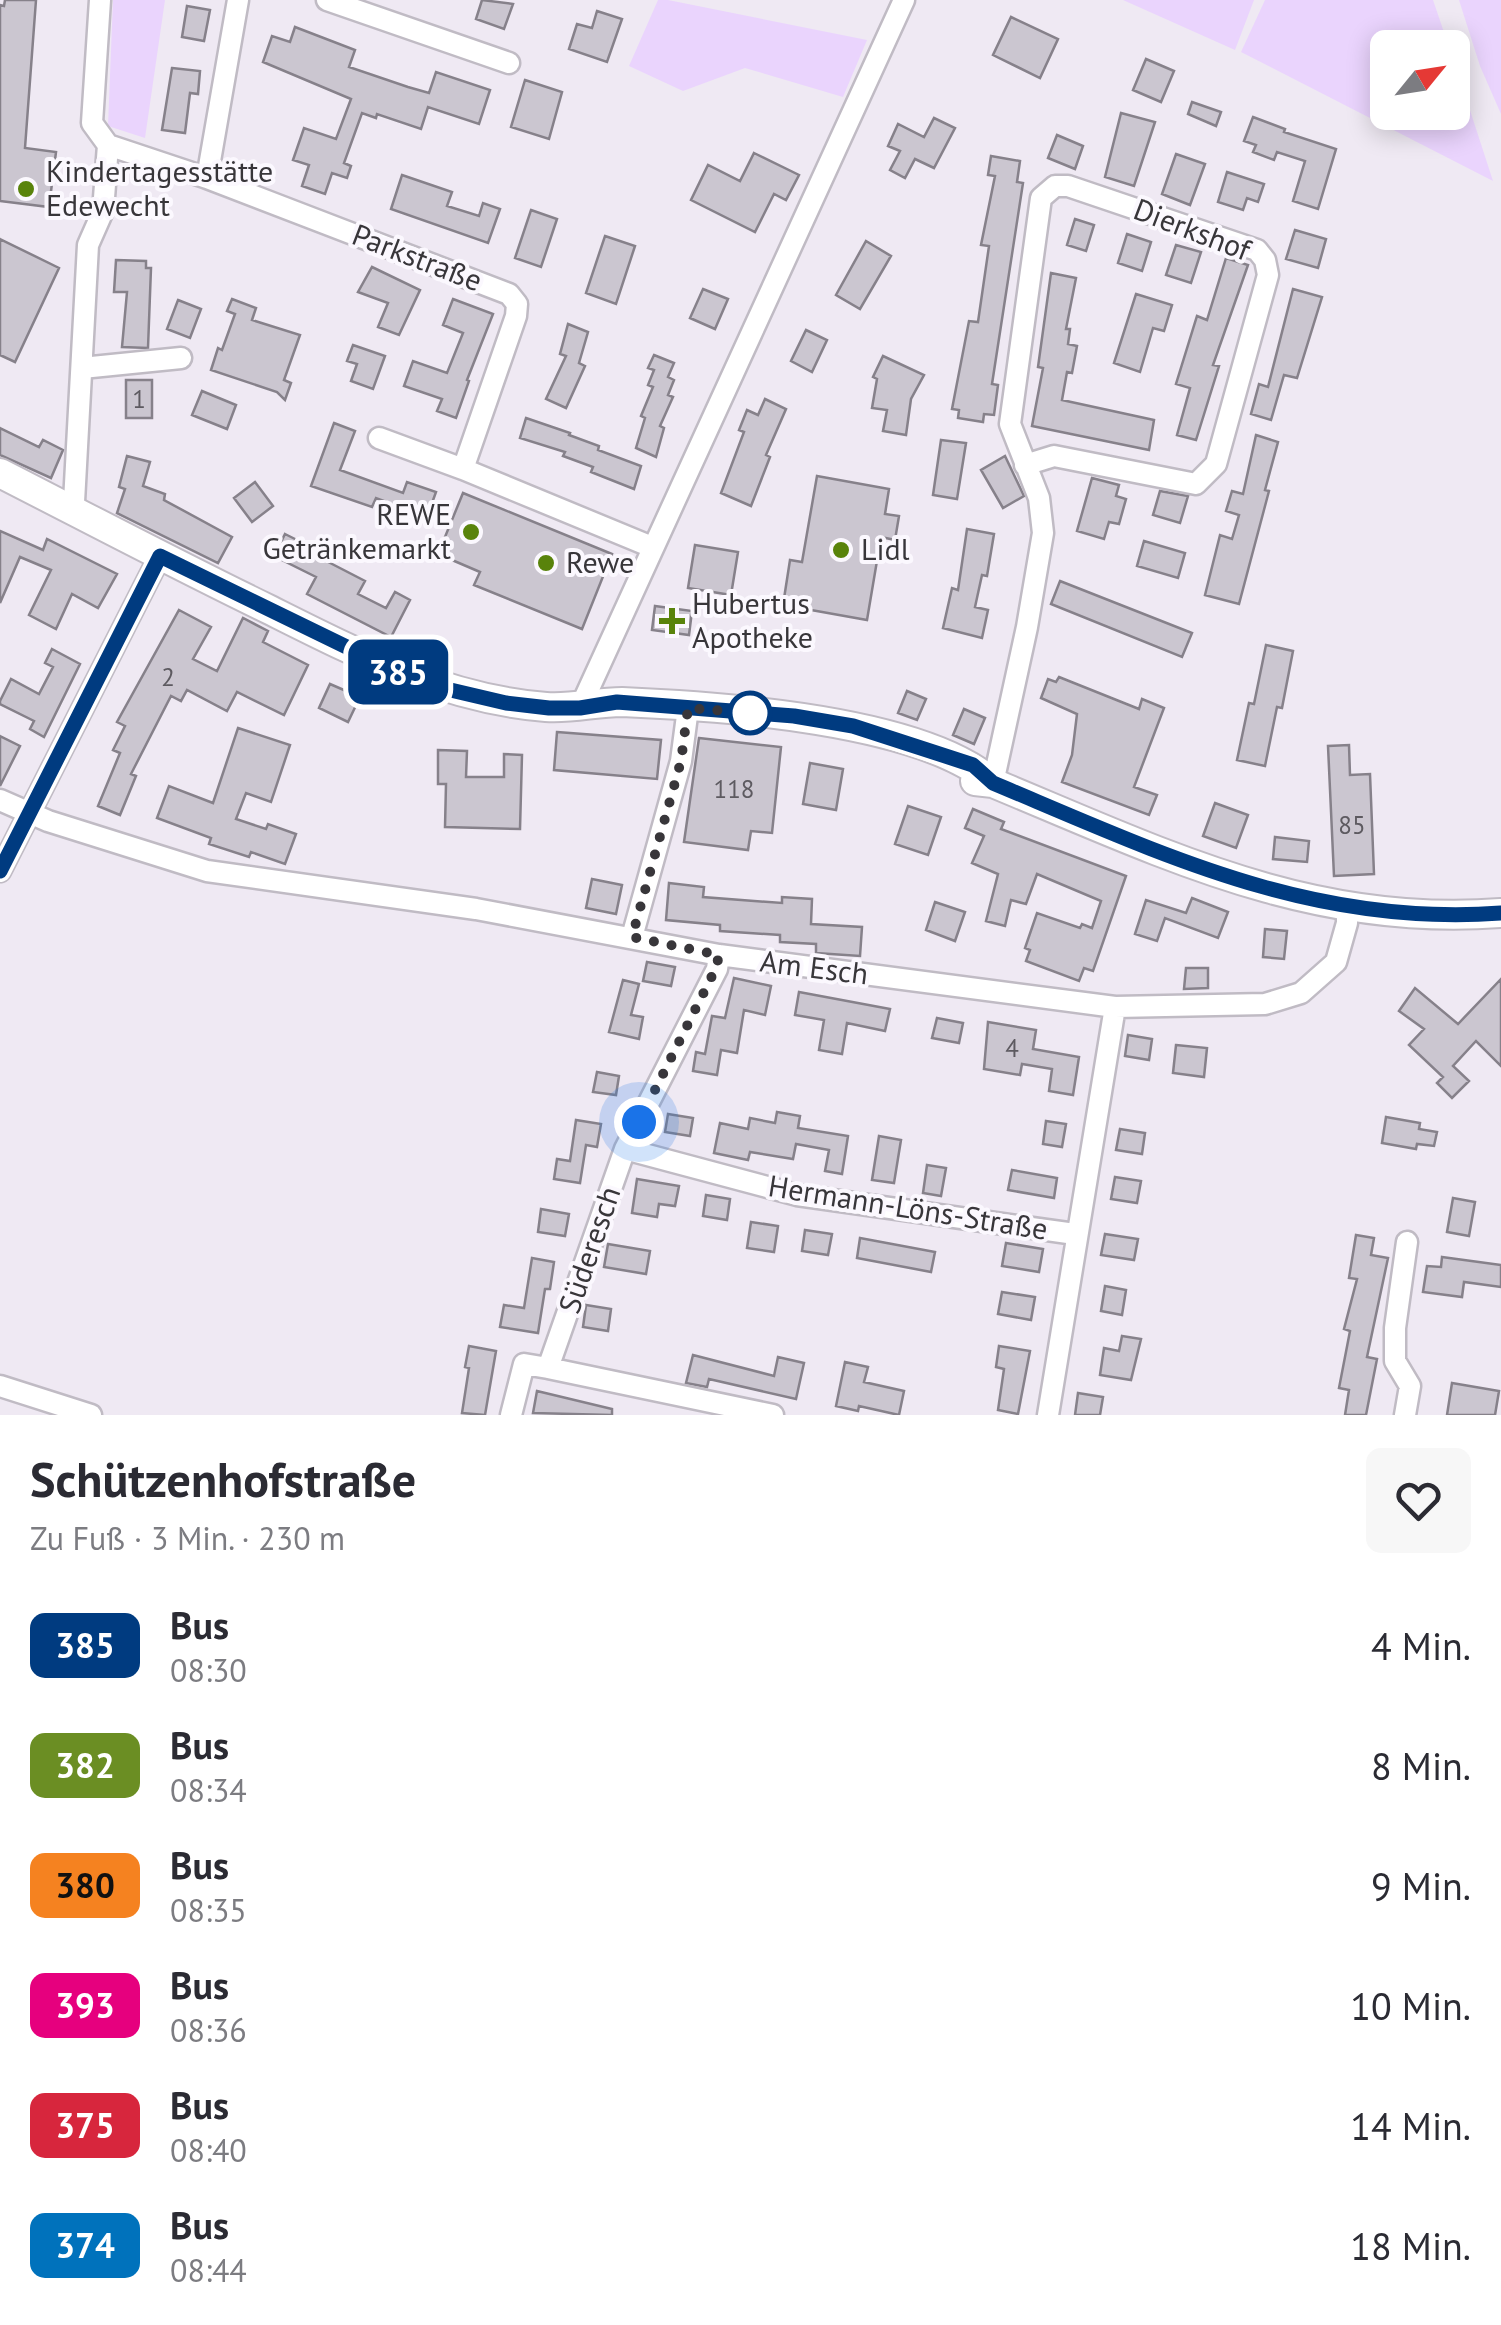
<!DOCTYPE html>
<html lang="de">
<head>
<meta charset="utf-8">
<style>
  :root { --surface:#fff; --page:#f7f7f7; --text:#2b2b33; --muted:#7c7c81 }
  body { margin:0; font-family:"PT Sans",sans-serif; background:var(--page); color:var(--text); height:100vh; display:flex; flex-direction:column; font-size:38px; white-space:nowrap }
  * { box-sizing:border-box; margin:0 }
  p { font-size:32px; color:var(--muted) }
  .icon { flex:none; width:55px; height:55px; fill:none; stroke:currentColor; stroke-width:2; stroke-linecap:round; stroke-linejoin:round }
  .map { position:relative; height:1415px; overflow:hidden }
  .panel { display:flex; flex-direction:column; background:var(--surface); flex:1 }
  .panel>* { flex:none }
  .badge { padding:0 20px; border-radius:15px; font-size:35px; line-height:65px }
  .needle { width:65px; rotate:60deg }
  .fabs { position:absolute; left:1370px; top:30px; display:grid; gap:20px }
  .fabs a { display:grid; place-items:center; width:100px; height:100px; border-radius:15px; background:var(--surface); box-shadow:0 5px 25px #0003; font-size:50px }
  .you { position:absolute; width:50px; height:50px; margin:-25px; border:8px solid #fff; border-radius:50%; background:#1a73e8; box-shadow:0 0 0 15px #1a73e833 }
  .map>.badge { position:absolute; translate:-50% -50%; box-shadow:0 0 0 5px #fff }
  .round { display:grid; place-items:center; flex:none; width:105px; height:105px; border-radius:15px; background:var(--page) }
  .head { display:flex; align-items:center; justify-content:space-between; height:170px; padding:0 30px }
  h1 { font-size:48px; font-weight:700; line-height:75px }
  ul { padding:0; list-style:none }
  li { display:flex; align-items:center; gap:30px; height:120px; padding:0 30px }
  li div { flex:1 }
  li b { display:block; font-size:38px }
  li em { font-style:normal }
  li .badge { min-width:110px; font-weight:700; text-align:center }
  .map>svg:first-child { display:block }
  .green { fill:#ead4fd }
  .building { fill:#cbc6d0; stroke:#86818a; stroke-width:2.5 }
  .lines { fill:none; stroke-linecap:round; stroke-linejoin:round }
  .minor-casing { stroke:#c0bbc4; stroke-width:25 }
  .major-casing { stroke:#c0bbc4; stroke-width:32 }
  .minor { stroke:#fff; stroke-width:20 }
  .major { stroke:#fff; stroke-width:28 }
  .line-casing { stroke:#fff; stroke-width:22 }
  .line { stroke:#003b80; stroke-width:15 }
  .walk { stroke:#38363a; stroke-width:10; stroke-dasharray:0 18 }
  .poi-dot { fill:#59830b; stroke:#fbf8fe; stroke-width:4 }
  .stop-dot { fill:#fff; stroke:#003b80; stroke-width:5 }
  .labels { text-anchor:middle; stroke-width:8; stroke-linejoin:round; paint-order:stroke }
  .number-label { font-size:25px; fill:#5d5a60 }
  .poi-label { font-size:30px; fill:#38363a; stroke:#fbf8fe; text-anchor:start }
  .street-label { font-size:30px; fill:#38363a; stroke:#fbf8fe }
</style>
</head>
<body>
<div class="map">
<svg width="1501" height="1415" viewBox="0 0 1501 1415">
  <rect width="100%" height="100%" fill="#efe9f3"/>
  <path class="green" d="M113,0H165L145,138L108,126Z
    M658,0H668L867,40L843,97L745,68L683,91L629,66Z
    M1123,0H1254L1235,50Z
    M1265,0H1433L1449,47L1388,48V112H1452L1453,58L1493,181L1241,52Z
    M1459,0H1501V114L1480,66Z"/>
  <path class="building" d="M5,0H36L25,148L56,152L49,207L0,201V5L4,6Z
    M482,0L513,4L504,29L476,19Z
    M187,6L210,10L204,41L182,37Z
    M597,11L622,19L607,62L569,49L577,24L592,28Z
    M1011,17L1058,39L1040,78L993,55Z
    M295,27L355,50L349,67L408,87L429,93L436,72L490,90L479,124L428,107L421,129L377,114L376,118L362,113L344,163L351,166L347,178L332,173L325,194L302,186L309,165L293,160L304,128L336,139L351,99L263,62L272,36L290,42Z
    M1146,59L1174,71L1161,102L1133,90Z
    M172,68L200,71L198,94L190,93L185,133L162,130Z
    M525,80L562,92L549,139L511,127Z
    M1192,102L1221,112L1216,126L1188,114Z
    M1121,113L1155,122L1134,186L1105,177Z
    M1253,117L1285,129L1284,132L1336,149L1318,209L1293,201L1305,161L1277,152L1274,160L1253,152L1256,145L1244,141Z
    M934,118L955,128L934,168L915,159L905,178L890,170L900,151L888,146L898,124L924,137Z
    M1057,135L1083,146L1075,169L1048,158Z
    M754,153L799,175L786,200L774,194L755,232L691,200L708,165L740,181Z
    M1176,154L1205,164L1190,205L1162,194Z
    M991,156L1020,161L1017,182L1023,183L992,384L998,385L994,415L984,414L983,422L958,418L959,410L952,409L969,321L978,322L989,246L981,245L995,176L988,175Z
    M1227,172L1264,184L1258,202L1247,198L1243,210L1218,202Z
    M402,175L452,192L447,206L479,216L483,203L500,209L488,243L391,209Z
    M531,210L557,219L541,267L515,258Z
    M1075,219L1094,225L1086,251L1067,245Z
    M1295,230L1326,239L1318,268L1286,259Z
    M1127,234L1151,242L1142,271L1118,263Z
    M605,236L635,246L616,304L586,293Z
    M0,239L59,268L15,362L0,355Z
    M866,241L891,256L860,309L836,295Z
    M1176,245L1201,252L1191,283L1166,275Z
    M1226,258L1248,265L1213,365L1219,366L1196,440L1177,435L1190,388L1176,384L1197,316L1207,320Z
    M116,260L146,261V268H151L148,348L122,347L127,292H114Z
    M372,267L420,290L399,335L378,327L388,303L358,292Z
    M1051,273L1076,278L1066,329H1070L1068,344L1077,346L1072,373L1067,372L1062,400L1154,420L1149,450L1032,426L1043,368L1038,367Z
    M703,289L728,299L715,329L690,318Z
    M1293,289L1322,297L1297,378L1284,375L1271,420L1251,414L1259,384L1268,387Z
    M1136,294L1172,305L1164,331L1153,328L1140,372L1114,363Z
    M232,299L256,308L252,320L300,335L284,380L291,383L285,400L277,392L211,370L218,348L222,350L235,314L227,311Z
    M453,299L493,314L467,380L469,381L456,418L437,411L442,399L404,386L413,361L447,373L463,333L443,325Z
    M178,300L201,309L190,338L167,329Z
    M568,324L588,332L579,363L585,366L566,408L546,399L566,356L560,354Z
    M806,330L827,340L812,372L791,361Z
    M353,345L385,356L373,389L351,381L357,364L347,361Z
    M654,355L674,363L668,377L674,380L668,395L673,397L660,426L664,428L656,457L636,448L645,418L641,416L653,387L648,385L654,370L648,368Z
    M883,356L924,375L911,399L906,435L883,431L887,410L872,408L877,379L873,377Z
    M126,380H152V418H126Z
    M202,391L236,405L227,429L192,415Z
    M765,399L786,409L766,455L770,457L751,506L721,493L744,432L739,430L747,410L758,415Z
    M526,418L570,433L569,435L599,446L598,450L641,466L634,489L591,472L593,467L563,456L565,452L520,438Z
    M334,423L355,431L340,470L403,493L407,482L436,492L427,517L376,498L372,507L311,486Z
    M0,428L39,447L43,440L63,450L51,478L0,455Z
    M1256,435L1278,442L1265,490L1269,491L1239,604L1205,595L1220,535L1232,539L1239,515L1226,511L1232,491L1243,494Z
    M941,440L966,443L957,499L933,495Z
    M127,456L150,462L143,486L165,494L164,500L232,537L218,563L117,513L125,489L119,487Z
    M1005,456L1024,496L1003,508L981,470Z
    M817,476L889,489L885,514L899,516L895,540L881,537L867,620L783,605L790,560L802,562Z
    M1092,478L1119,485L1116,496L1126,499L1119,524L1109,522L1104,539L1077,531Z
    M255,482L273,506L252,522L234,498Z
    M1160,491L1188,496L1180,523L1153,515Z
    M463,493L612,554L582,629L474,585L480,572L438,554Z
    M967,529L994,534L987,576L982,575L975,607L988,610L982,638L943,628L952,588L958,590Z
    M0,531L43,550L47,539L117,574L98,608L72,594L56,629L29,615L51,570L20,557L0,603Z
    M285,534L307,545L305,550L365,581L358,594L386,608L395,592L410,600L391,637L307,594L316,577L282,560L276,552Z
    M1144,541L1185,553L1178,578L1137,566Z
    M695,545L738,552L731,595L688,588Z
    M1060,581L1192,633L1182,657L1051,604Z
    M655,606L692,611L689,635L652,630Z
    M179,610L211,627L193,659L217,671L243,618L268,631L263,642L308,665L284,715L237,692L227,711L187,690L181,701L171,696L131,774L136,776L120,815L98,806L120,753L113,750L125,726L117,722Z
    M1266,645L1293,651L1282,708L1277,707L1265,766L1237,760L1249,703L1254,704Z
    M52,649L80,664L44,737L30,729L34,721L0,704V701L11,679L39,694L53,667L45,663Z
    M1059,677L1139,709L1142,699L1164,708L1134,787L1157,795L1149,815L1062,782L1072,755L1077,714L1041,698L1048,679L1056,682Z
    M330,684L360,697L348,722L319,708Z
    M907,691L926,699L917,720L898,713Z
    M964,709L985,718L974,744L953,735Z
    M238,728L290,745L271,802L246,793L236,819L266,829L268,824L296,834L285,864L251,852L249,857L209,844L211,838L157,818L169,786L213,803Z
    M557,732L661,740L657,779L554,770Z
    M0,736L20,746L0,786Z
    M699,738L781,747L772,833L751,831L748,850L684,842Z
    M1349,745L1350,775L1370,774L1374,874L1334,876L1328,746Z
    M438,750L467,751L466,777H504V754L522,755L520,829L445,827L446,784H438Z
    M810,763L843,769L836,810L803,804Z
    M1215,803L1248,815L1236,848L1203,836Z
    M908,806L941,817L928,855L895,844Z
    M973,809L1004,822L1001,829L1126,876L1093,971L1084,968L1079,981L1026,961L1030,950L1025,948L1037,913L1080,928L1082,924L1092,928L1101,901L1037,874L1026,904L1011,900L1005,926L986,921L998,874L972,863L984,836L965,828Z
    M1275,837L1309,841L1307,862L1273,859Z
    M592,879L622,885L616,914L586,908Z
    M669,883L704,887L703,897L782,903V897L812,899L811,924L862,927L860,956L816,953V944L780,942V935L720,931V925L666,920Z
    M1192,898L1228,912L1218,938L1165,918L1157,941L1135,934L1146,900L1186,913Z
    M935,902L965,912L955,941L926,930Z
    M1265,929L1287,931L1284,959L1263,957Z
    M647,962L675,967L671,986L643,981Z
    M1186,968H1208V988L1184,989Z
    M734,978L771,986L765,1015L744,1010L737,1053L721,1050L717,1075L693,1071L696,1052L705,1054L712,1016L725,1018Z
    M1501,979V1066L1476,1041L1453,1066L1469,1081L1452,1098L1437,1083L1443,1077L1409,1045L1424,1029L1399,1011L1415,988L1458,1024Z
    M623,980L639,984L631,1015L643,1017L639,1039L609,1032Z
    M799,992L890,1009L885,1031L847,1023L842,1054L819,1050L824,1020L795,1015Z
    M937,1018L963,1023L959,1043L932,1038Z
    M988,1022L1036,1030L1033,1049L1079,1057L1073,1095L1049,1091L1052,1069L1022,1064L1020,1075L984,1069Z
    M1128,1035L1152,1039L1149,1060L1125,1056Z
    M1176,1045L1207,1048L1204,1077L1173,1073Z
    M597,1072L619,1076L616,1095L593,1092Z
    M777,1112L800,1116L798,1128L848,1136L842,1174L825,1171L829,1150L796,1144L793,1159L750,1152L748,1160L714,1153L720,1123L748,1129L750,1118L775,1123Z
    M668,1114L693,1118L690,1136L665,1132Z
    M1386,1117L1420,1123L1419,1129L1437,1132L1434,1146L1417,1144L1416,1149L1382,1143Z
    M576,1120L601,1124L597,1147L586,1145L580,1183L554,1179L557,1159L570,1161Z
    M1046,1121L1066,1124L1062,1147L1043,1144Z
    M1120,1129L1145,1133L1142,1154L1116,1150Z
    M879,1136L901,1140L894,1183L872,1180Z
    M927,1165L946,1168L941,1196L923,1193Z
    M1012,1170L1057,1178L1054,1198L1008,1190Z
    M1115,1177L1141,1181L1137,1203L1111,1199Z
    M637,1179L679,1186L675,1206L659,1204L657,1217L632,1213Z
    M706,1195L730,1199L727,1220L703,1216Z
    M1453,1198L1475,1202L1469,1236L1447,1232Z
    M541,1209L569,1214L565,1236L538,1232Z
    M751,1222L778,1226L774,1252L747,1248Z
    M805,1230L832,1234L828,1255L802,1251Z
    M1105,1234L1138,1239L1134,1260L1101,1255Z
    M1356,1235L1374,1238L1371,1255L1388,1258L1367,1357L1377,1359L1366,1415H1345L1349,1390L1339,1388L1350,1331L1344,1329L1357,1279L1349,1278Z
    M860,1238L935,1252L931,1272L857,1258Z
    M1006,1243L1043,1249L1039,1272L1002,1266Z
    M608,1244L650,1251L646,1274L604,1267Z
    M1442,1257L1501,1265V1287L1464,1282L1462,1297L1423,1292L1427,1266L1441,1267Z
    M532,1258L554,1262L550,1289H545L538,1333L500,1327L504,1305L524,1308Z
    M1105,1286L1126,1290L1122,1315L1101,1311Z
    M1002,1292L1035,1297L1031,1320L998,1314Z
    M586,1305L611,1309L608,1331L583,1327Z
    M1122,1336L1141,1339L1131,1380L1100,1375L1104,1348L1119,1351Z
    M469,1346L496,1351L485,1415L462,1413L469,1368L465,1367Z
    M999,1346L1030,1351L1018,1414L998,1410L1004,1369L996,1367Z
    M693,1355L774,1376L778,1357L804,1363L796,1399L709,1379L707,1387L686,1383Z
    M845,1362L868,1367L864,1382L904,1391L899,1415L859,1406L858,1411L836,1406Z
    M1452,1383L1499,1391L1495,1415H1447Z
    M537,1391L612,1409V1415L533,1413Z
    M1078,1393L1103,1397L1100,1415H1075Z"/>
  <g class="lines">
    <defs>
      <path id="minor" d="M327,0L509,63
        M108,145L207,178L509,294L517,304L516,316L463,469L652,547
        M207,178L238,0
        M82,368L181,358
        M379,438L463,469
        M70,510L74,502L88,245L103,211L108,145L92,123L100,0
        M580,708L904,0
        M993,783L1027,627L1043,533L1039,498L1010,424L1041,198L1055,186H1068L1257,250L1265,260L1268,275L1216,464L1196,484L1054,456L1025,465
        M0,800L48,821L207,871L476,909L719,955L1115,1007L1265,1004L1301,993L1336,962L1347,923V907
        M0,871L160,556
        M632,937L681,761L688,708
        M625,1149L797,1195L1075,1234
        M548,1368L773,1415
        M0,1386L91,1415
        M511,1415L524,1364L548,1368L625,1149L717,969L719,955
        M1048,1415L1115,1007
        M1405,1415L1410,1386L1395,1361V1328L1407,1242"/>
      <path id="major" d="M0,473C90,519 179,566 270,610C360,655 445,699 546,707C572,709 596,702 622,702C717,706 922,719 993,783
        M975,781L993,783C1162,853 1312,928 1501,913"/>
    </defs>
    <use href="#minor" class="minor-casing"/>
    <use href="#major" class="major-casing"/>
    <use href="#minor" class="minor"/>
    <use href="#major" class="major"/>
  </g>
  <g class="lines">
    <defs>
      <path id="line" d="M0,871L160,556L394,670L442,688L506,703L549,708H580L617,702L794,716L853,726L973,765L993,783C1162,854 1312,927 1501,913"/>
    </defs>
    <use href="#line" class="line-casing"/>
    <use href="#line" class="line"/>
    <path class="walk" d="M639,1122L716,968L719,955L632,937L681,761L688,708L750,713"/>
  </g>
  <g class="poi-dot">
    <circle cx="26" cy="189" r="10"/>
    <circle cx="471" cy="532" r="10"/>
    <circle cx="841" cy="550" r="10"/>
    <circle cx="546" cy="563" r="10"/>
    <path d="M667 606h10v10h10v10h-10v10h-10v-10h-10v-10h10z"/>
  </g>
  <circle class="stop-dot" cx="750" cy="713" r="20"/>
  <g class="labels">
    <g class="number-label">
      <text x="139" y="408">1</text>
      <text x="168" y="686">2</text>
      <text x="734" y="798">118</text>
      <text x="1352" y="834">85</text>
      <text x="1012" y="1057">4</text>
    </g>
    <g class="poi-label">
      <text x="46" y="182">Kindertagesstätte<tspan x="46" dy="34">Edewecht</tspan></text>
      <text x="451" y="525" text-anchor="end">REWE<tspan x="451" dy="34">Getränkemarkt</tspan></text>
      <text x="861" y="560">Lidl</text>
      <text x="566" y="573">Rewe</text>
      <text x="692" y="614">Hubertus<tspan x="692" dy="34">Apotheke</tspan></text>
    </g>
    <g class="street-label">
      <text transform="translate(1192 230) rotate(21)" y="10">Dierkshof</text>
      <text transform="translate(417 258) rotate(21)" y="10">Parkstraße</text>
      <text transform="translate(814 968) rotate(7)" y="10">Am Esch</text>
      <text transform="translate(908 1208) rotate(9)" y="10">Hermann-Löns-Straße</text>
      <text transform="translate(590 1250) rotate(-71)" y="10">Süderesch</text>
    </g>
  </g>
</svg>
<div class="fabs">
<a><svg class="needle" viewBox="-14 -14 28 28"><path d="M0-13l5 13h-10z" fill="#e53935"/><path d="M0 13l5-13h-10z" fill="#7c7c81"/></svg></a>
</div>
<div class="you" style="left:639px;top:1122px"></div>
<b class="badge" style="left:398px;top:672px;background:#003b80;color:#fff">385</b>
</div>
<section class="panel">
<div class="head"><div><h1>Schützenhofstraße</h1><p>Zu Fuß · 3 Min. · 230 m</p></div><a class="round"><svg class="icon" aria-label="heart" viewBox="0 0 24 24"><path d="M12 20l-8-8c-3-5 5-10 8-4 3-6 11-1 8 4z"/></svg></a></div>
<ul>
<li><span class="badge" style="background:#003b80;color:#fff">385</span><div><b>Bus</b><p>08:30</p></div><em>4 Min.</em></li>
<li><span class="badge" style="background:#6b8e23;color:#fff">382</span><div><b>Bus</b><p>08:34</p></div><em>8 Min.</em></li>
<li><span class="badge" style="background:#f58220;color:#111">380</span><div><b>Bus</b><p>08:35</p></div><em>9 Min.</em></li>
<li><span class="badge" style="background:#e6007e;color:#fff">393</span><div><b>Bus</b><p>08:36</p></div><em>10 Min.</em></li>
<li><span class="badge" style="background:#d7263d;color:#fff">375</span><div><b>Bus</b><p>08:40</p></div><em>14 Min.</em></li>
<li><span class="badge" style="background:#0072bc;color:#fff">374</span><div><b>Bus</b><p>08:44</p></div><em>18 Min.</em></li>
</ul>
</section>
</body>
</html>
